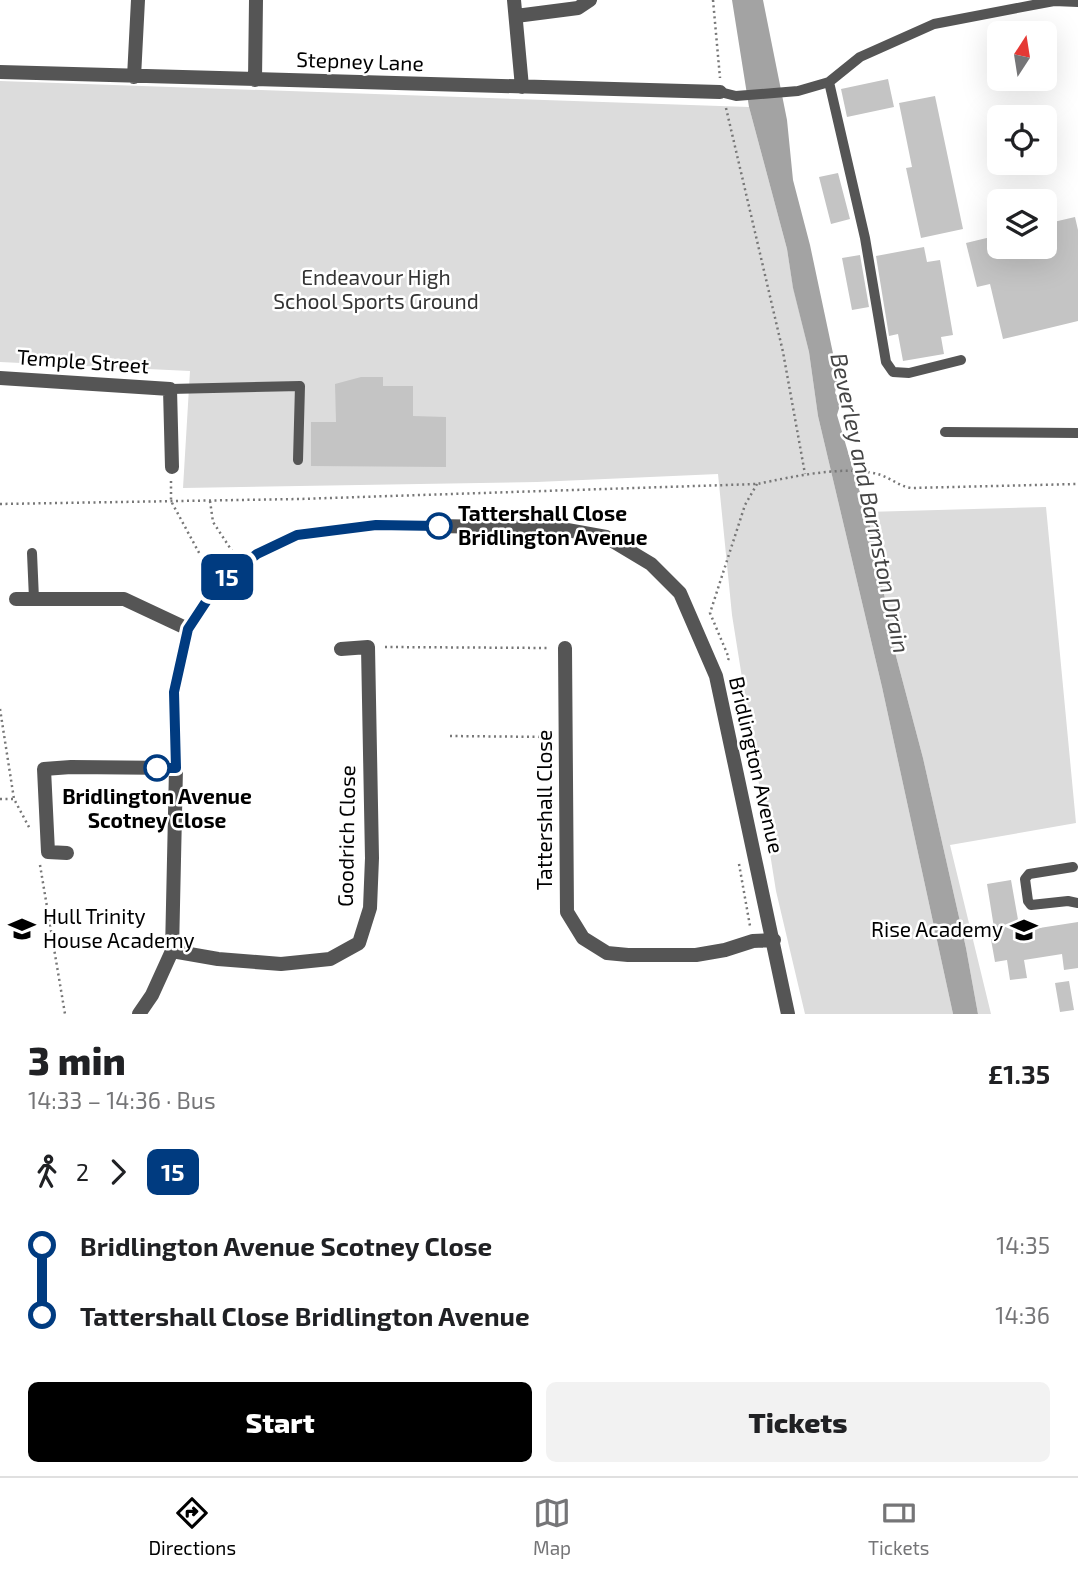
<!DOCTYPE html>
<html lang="en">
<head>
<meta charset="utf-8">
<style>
  :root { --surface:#fff; --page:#f2f2f2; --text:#202124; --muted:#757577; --line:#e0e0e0; --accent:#000 }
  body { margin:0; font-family:"Exo 2",sans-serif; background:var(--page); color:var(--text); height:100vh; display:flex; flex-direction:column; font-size:26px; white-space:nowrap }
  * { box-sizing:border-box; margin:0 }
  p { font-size:23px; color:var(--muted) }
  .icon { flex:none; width:38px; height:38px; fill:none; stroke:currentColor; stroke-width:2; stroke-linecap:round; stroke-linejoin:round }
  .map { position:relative; height:1014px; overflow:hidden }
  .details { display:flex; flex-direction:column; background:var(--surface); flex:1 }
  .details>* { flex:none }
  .badge { padding:0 14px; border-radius:10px; font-size:24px; line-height:46px }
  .needle { width:46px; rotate:12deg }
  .fabs { position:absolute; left:987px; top:21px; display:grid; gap:14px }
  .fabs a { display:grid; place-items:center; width:70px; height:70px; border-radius:10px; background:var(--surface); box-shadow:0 7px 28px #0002; font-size:35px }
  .map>.badge { position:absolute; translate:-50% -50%; box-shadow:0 0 0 4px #fff }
  .legs { display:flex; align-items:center; gap:10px; height:77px; padding:0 28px; font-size:23px }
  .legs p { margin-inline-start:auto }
  .summary { display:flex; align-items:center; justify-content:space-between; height:119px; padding:0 28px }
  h1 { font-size:38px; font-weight:800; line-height:52px }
  .button { display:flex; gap:14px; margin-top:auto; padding:14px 28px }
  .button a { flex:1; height:80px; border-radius:10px; background:var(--accent); color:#fff; font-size:28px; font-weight:800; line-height:80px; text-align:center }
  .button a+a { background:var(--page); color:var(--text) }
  ul { padding:0 28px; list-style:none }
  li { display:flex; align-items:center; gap:24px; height:70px; font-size:26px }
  li i { display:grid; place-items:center; width:10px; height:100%; margin:0 9px; background:currentColor }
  li i::after { content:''; width:18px; height:18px; margin:-9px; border:5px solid; border-radius:50%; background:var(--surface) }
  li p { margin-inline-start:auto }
  li:first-child i { background:linear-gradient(#0000 50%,currentColor 0) }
  li:last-child i { background:linear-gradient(currentColor 50%,#0000 0) }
  .dock { display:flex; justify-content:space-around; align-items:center; height:98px; border-top:2px solid var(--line); background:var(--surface); font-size:19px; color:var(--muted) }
  .dock a { display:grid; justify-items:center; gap:4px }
  .dock .selected { color:var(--accent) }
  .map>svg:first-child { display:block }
  .green { fill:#dcdcdc }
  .water { fill:#a3a3a3 }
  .building { fill:#c4c4c4 }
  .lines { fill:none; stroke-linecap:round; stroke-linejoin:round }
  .path { stroke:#777; stroke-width:2.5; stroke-dasharray:2 3.5; stroke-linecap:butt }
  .service { stroke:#555; stroke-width:10 }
  .minor { stroke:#555; stroke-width:14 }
  .line-1-casing { stroke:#fff; stroke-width:16 }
  .line-1 { stroke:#003b80; stroke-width:10 }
  .stop-1-dot { fill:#fff; stroke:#003b80; stroke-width:3.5 }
  .labels { text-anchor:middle; stroke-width:5; stroke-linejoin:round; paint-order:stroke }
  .street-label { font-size:21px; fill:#000; stroke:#fff }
  .park-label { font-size:21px; fill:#333; stroke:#fff }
  .stop-label { font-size:21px; font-weight:bold; fill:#000; stroke:#fff; text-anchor:start }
  .poi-label { font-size:21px; fill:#000; stroke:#fff; text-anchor:start }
  .water-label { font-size:23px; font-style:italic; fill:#444; stroke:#fff }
</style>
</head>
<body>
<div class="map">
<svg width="1078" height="1014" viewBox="0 0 1078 1014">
  <rect width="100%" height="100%" fill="#fff"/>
  <path class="green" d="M0,81L749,107L787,249L793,287L809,352L818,416L882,687L953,1014H805L776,891L732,615L718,474L537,482L183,488L190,371L0,362Z
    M1046,507L1076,823L950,845L991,1014H978L966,948L923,758L896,656L866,512Z"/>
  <path class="water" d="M732,0H763L787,120L793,180L810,245L838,377L835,393L841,402L837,415L872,533L896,656L923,758L966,948L978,1014H953L882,687L818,416L809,352L793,288L787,249L749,107Z"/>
  <path class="building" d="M888,79L894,107L847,117L841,89Z
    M935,96L963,229L921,238L906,168L912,167L899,103Z
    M838,173L850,219L831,224L819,177Z
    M1075,217L1078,230V321L1003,339L990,284L977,287L966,243L999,235V247H1045V224Z
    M924,247L927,262L940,260L953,335L941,337L944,354L903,361L898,334L889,336L876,256Z
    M860,255L869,307L852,310L842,258Z
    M361,377H383V386H413V416L446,417V467L311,466V422H336L335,384Z
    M1011,880L1020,931L1078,922V968L1064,970L1062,954L1024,960L1027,978L1010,980L1007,960L995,962L990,934H995L987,884Z
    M1069,981L1074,1010L1060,1012L1055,983Z"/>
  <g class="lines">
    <path class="path" d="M713,0L720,78
      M726,108L783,352L805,474
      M171,481V501L210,573
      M210,501L213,522L234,554
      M0,504L299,499L757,484C791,477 848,464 881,475C892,479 899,486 911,488L1078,484
      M385,647L550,648
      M728,660L729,658L710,613L745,505L757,484
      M0,709L14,799L30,829
      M450,736L552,737
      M0,799H14
      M739,864L750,926
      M40,865L65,1014"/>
    <path class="service" d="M829,82L865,238L886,362L893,372L909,373L961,360
      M720,92L736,96L798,91L829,82L860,57L934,24L1054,1L1078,2
      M170,389L300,386L298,460
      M945,432L1078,433
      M32,553L34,599
      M1073,867L1029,874L1025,879L1028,901L1031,905L1068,901L1078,903"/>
    <path class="minor" d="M514,0L522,87
      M516,16L578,8L590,0
      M0,72L720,92
      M134,77L138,0
      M255,80L256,0
      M0,378L170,389L172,467
      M16,599H124L188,629
      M565,648L567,912L583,938L607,953L628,955H696L725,950L753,941L774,940
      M67,853L48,852L44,769L71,767L176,768
      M172,951L218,959L281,964L330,959L359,943L370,908L372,858L368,647L341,649
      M139,1014L152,995L172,951L176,768L174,692L188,629L217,585L257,554L297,535L376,525L556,528L606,537L651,564L680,593L716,676L788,1014"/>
  </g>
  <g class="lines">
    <defs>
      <path id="line-1" d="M157,768H176L174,692L188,629L217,585L257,554L297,535L376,525L439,526"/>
    </defs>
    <use href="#line-1" class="line-1-casing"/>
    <use href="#line-1" class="line-1"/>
  </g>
  <defs>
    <symbol id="school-bare" viewBox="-9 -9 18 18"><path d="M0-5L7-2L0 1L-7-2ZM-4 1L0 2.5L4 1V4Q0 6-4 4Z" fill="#000" stroke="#fff" stroke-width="2.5" paint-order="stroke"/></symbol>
  </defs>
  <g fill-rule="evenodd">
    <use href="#school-bare" x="3" y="910" width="38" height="38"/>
    <use href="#school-bare" x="1005" y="911" width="38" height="38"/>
  </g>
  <g class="stop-1-dot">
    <circle cx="439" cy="526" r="12"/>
    <circle cx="157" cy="768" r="12"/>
  </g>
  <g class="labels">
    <g class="street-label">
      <text transform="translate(360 62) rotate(2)" y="7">Stepney Lane</text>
      <text transform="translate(83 362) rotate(4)" y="7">Temple Street</text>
      <text transform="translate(756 765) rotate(77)" y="7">Bridlington Avenue</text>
      <text transform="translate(545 810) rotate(-90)" y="7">Tattershall Close</text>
      <text transform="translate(347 836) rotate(-89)" y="7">Goodrich Close</text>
    </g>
    <g class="park-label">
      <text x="376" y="285">Endeavour High<tspan x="376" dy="24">School Sports Ground</tspan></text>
    </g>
    <g class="stop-label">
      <text x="458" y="521">Tattershall Close<tspan x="458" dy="24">Bridlington Avenue</tspan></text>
      <text x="157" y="804" text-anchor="middle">Bridlington Avenue<tspan x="157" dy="24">Scotney Close</tspan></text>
    </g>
    <g class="poi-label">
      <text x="43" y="924">Hull Trinity<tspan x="43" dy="24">House Academy</tspan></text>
      <text x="1003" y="937" text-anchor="end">Rise Academy</text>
    </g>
    <g class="water-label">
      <text transform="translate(870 503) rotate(78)" y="8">Beverley and Barmston Drain</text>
    </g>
  </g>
</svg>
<div class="fabs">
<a><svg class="needle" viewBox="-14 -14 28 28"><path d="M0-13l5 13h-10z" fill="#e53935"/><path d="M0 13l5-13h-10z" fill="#757577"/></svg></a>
<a><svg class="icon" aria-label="locate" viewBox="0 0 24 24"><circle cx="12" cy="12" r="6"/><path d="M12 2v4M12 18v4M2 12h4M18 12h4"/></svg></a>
<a><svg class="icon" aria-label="layers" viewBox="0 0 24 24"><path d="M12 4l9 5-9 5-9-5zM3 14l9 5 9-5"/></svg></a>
</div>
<b class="badge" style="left:227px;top:577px;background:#003b80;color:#fff">15</b>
</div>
<section class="details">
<div class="summary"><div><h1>3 min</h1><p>14:33 – 14:36 · Bus</p></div><b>£1.35</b></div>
<div class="legs"><svg class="icon" aria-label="walk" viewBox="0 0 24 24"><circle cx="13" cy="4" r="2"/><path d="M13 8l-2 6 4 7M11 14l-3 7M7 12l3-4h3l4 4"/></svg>2<svg class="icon" aria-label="forward" viewBox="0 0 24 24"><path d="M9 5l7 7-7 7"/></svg><b class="badge" style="background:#003b80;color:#fff">15</b></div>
<ul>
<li><i style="color:#003b80"></i><b>Bridlington Avenue Scotney Close</b><p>14:35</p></li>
<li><i style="color:#003b80"></i><b>Tattershall Close Bridlington Avenue</b><p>14:36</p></li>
</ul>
<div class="button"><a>Start</a><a>Tickets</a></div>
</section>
<nav class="dock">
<a class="selected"><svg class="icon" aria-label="directions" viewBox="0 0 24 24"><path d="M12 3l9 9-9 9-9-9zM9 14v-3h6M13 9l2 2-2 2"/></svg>Directions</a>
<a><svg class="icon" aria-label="map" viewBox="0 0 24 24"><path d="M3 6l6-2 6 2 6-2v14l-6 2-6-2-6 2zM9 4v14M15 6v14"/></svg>Map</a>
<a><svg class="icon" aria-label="tickets" viewBox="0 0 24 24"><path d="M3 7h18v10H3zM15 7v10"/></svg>Tickets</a>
</nav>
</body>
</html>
